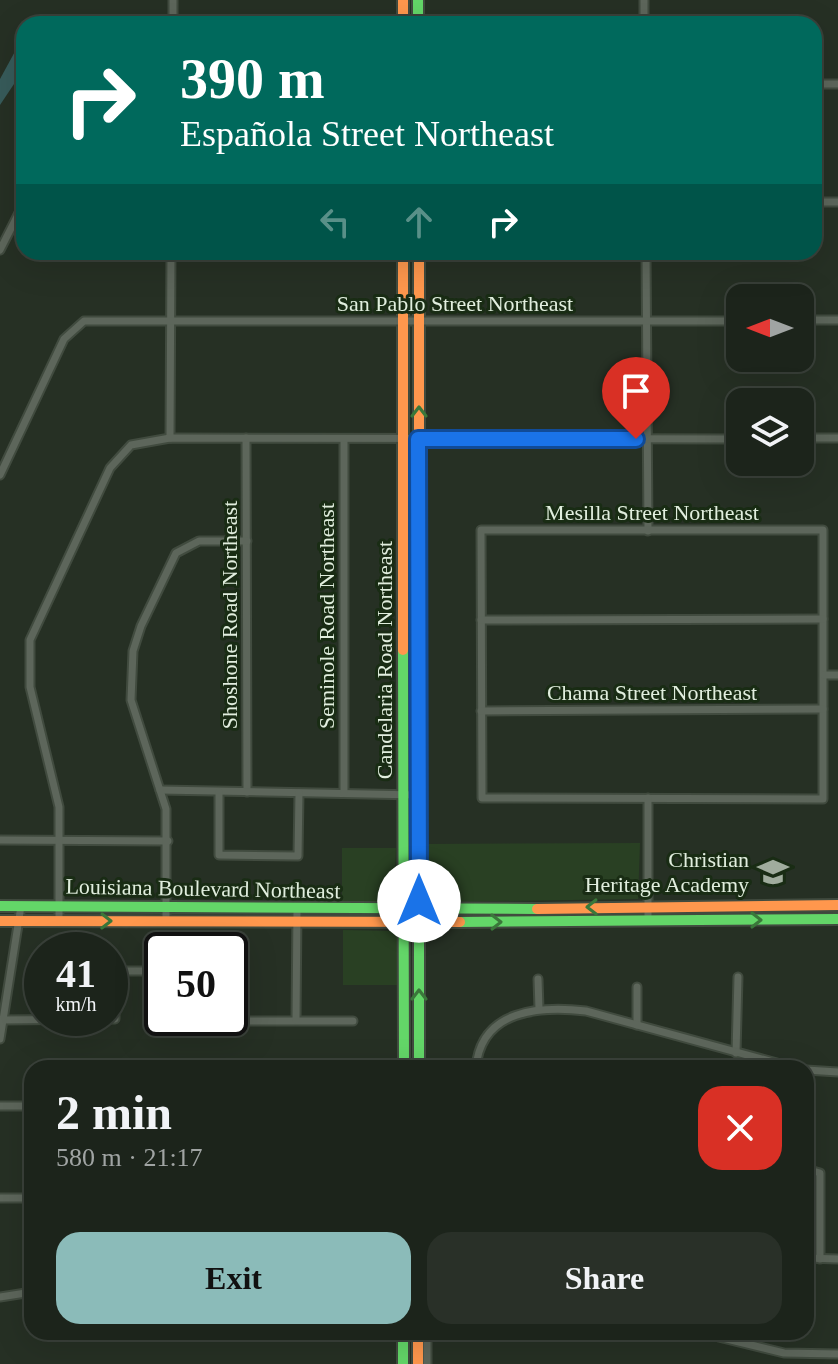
<!DOCTYPE html>
<meta charset="utf-8">
<style>
body{margin:0;font-family:Georgia,serif;background:#293028;color:#f1f3f6;height:100vh;display:flex;flex-direction:column;font-size:30px;white-space:nowrap}
*{box-sizing:border-box;margin:0}
p{font-size:26px;color:#a0a4a3}
.icon{flex:none;width:44px;height:44px;fill:none;stroke:currentColor;stroke-width:2;stroke-linecap:round;stroke-linejoin:round}
.map{position:relative;flex:1;overflow:hidden}
.panel{position:absolute;left:24px;top:1060px;width:790px;height:280px;display:flex;flex-direction:column;background:#1c241b;border-radius:24px;box-shadow:0 8px 32px #0002,0 0 0 2px #3a413a}
.panel>*{flex:none}
.banner{position:absolute;left:16px;top:16px;width:806px;height:244px;border-radius:24px;box-shadow:0 8px 32px #0002,0 0 0 2px #3a413a;background:#00695c;color:#fff;overflow:hidden}
.needle{width:52px;rotate:270deg}
.fabs{position:absolute;left:726px;top:284px;display:grid;gap:16px}
.fabs a{display:grid;place-items:center;width:88px;height:88px;border-radius:16px;background:#1c241b;box-shadow:0 8px 32px #0002,0 0 0 2px #3a413a;font-size:40px}
.speed{position:absolute;left:24px;top:932px;display:flex;gap:16px;font-size:40px;font-weight:700;text-align:center}
.speed>*{display:grid;place-content:center;width:104px;height:104px;border-radius:50%;background:#1c241b;box-shadow:0 8px 32px #0002,0 0 0 2px #3a413a;line-height:1}
.speed small{font-size:20px;font-weight:400}
.speed .limit{border:4px solid #111;border-radius:12px;background:#fff;color:#111}
.pin{position:absolute;display:grid;place-items:center;width:68px;height:68px;color:#fff;margin:-82px -34px;border-radius:50% 50% 50% 0;rotate:-45deg;box-shadow:0 0 8px #0007}
.pin .icon{rotate:45deg}
.me{position:absolute;width:88px;margin:-44px;rotate:0deg;stroke-linejoin:round;filter:drop-shadow(0 0 6px #0008)}
.turn{display:flex;align-items:center;gap:28px;height:168px;padding:0 32px;font-size:36px}
.turn .icon{width:104px;height:104px;stroke-width:2.5}
.turn b{display:block;font-size:56px;line-height:68px}
.lanes{display:flex;align-items:center;height:76px;padding:0 32px;background:#0003;justify-content:center;gap:40px;direction:ltr}
.lanes .off{opacity:.35}
.round{display:grid;place-items:center;flex:none;width:84px;height:84px;border-radius:24px;background:#293028}
.head{display:flex;align-items:center;justify-content:space-between;height:136px;padding:0 32px}
h1{font-size:48px;font-weight:600;line-height:60px}
.cta{display:flex;gap:16px;margin-top:auto;padding:16px 32px}
.cta a{flex:1;height:92px;border-radius:24px;background:#8bbbb9;color:#111;font-size:32px;font-weight:600;line-height:92px;text-align:center}
.cta a+a{background:#293028;color:#f1f3f6}
.map>svg:first-child{display:block}
.built{fill:#294023}
.water{fill:#375b5a}
.lines{fill:none;stroke-linecap:round;stroke-linejoin:round}
.street-casing{stroke:#414b3f;stroke-width:11}
.fast-casing{stroke:#414b3f;stroke-width:14}
.slow-casing{stroke:#414b3f;stroke-width:14}
.street{stroke:#5d665b;stroke-width:7}
.fast{stroke:#63d668;stroke-width:10}
.slow{stroke:#ff974d;stroke-width:10}
.oneway{stroke:#3a783a}
.route-casing{stroke:#114b97;stroke-width:20}
.route{stroke:#1a73e8;stroke-width:14}
.labels{text-anchor:middle;stroke-width:6;stroke-linejoin:round;paint-order:stroke}
.street-label{font-size:22px;fill:#e1eede;stroke:#192c14}
.poi-label{font-size:22px;fill:#e1eede;stroke:#192c14;text-anchor:end}
</style>
<div class="map">
<svg width="838" height="1364" viewBox="0 0 838 1364">
<rect width="100%" height="100%" fill="#263024"/>
<g class="built">
<polygon points="640,843 638,899 433,902 426,895 426,844"/>
<polygon points="342,848 396,848 394,901 342,902"/>
<polygon points="343,930 394,931 397,937 397,985 343,985"/>
</g>
<polygon class="water" points="24,35 24,69 0,105 0,79"/>
<g class="lines">
<defs>
<g id="street">
<polyline points="173,24 173,0"/>
<polyline points="644,24 644,0"/>
<polyline points="814,84 838,84"/>
<polyline points="814,202 838,202"/>
<polyline points="0,250 24,203"/>
<polyline points="646,252 648,531"/>
<polyline points="800,320 838,320"/>
<polyline points="170,438 171,252"/>
<polyline points="246,438 247,792"/>
<polyline points="800,438 838,438"/>
<polyline points="0,475 64,339 84,321 740,321"/>
<polygon points="481,530 823,530 823,799 482,798"/>
<polyline points="481,620 823,619"/>
<polyline points="824,675 838,675"/>
<polyline points="481,711 823,709"/>
<polyline points="160,790 418,795"/>
<polyline points="219,792 219,855 298,856 299,793"/>
<polyline points="344,793 344,439"/>
<polyline points="648,798 648,920"/>
<polyline points="0,840 168,841"/>
<polyline points="59,921 59,807 30,687 30,640 110,468 131,445 170,438 740,439"/>
<polyline points="166,922 166,809 131,700 133,651 141,626 176,553 199,541 247,541"/>
<polyline points="538,979 539,1009"/>
<polyline points="637,987 637,1025"/>
<polyline points="214,1018 214,1021 353,1021"/>
<polyline points="0,1020 115,1019 115,971 162,971"/>
<polyline points="296,1020 297,910"/>
<polyline points="0,1039 21,906"/>
<polyline points="736,1053 738,977"/>
<path d="M 476,1068 C 481,1009 540,1006 586,1011 L 795,1068"/>
<polyline points="806,1070 838,1072"/>
<polyline points="0,1106 32,1106"/>
<polyline points="806,1169 820,1173 820,1259"/>
<polyline points="0,1198 32,1198"/>
<polyline points="806,1258 838,1259"/>
<polyline points="0,1297 32,1292"/>
<polyline points="698,1332 784,1353 838,1354"/>
<polyline points="427,1364 427,1332"/>
</g>
<g id="fast">
<polyline points="418,0 418,24"/>
<polyline points="403,650 404,1068"/>
<polyline points="419,763 419,1068"/>
<polyline points="0,906 537,909"/>
<polyline points="460,922 838,919"/>
<polyline points="403,1332 403,1364"/>
</g>
<g id="slow">
<polyline points="403,0 403,24"/>
<polyline points="403,252 403,650"/>
<polyline points="419,252 419,763"/>
<polyline points="537,909 838,905"/>
<polyline points="0,921 460,922"/>
<polyline points="418,1332 418,1364"/>
</g>
</defs>
<use href="#street" class="street-casing"/>
<use href="#fast" class="fast-casing"/>
<use href="#slow" class="slow-casing"/>
<use href="#street" class="street"/>
<use href="#fast" class="fast"/>
<use href="#slow" class="slow"/>
</g>
<defs><path id="oneway-chevron" d="M-2-3.5L2.5 0L-2 3.5" fill="none" stroke-width="1.6" stroke-linecap="round" stroke-linejoin="round" transform="scale(2)"/></defs>
<g class="oneway">
<use href="#oneway-chevron" transform="translate(419 412) rotate(-90)"/>
<use href="#oneway-chevron" transform="translate(592 907) rotate(179)"/>
<use href="#oneway-chevron" transform="translate(756 920)"/>
<use href="#oneway-chevron" transform="translate(106 921) rotate(1)"/>
<use href="#oneway-chevron" transform="translate(496 922) rotate(-1)"/>
<use href="#oneway-chevron" transform="translate(419 995) rotate(-90)"/>
</g>
<g class="lines">
<defs>
<polyline id="route" points="419,901 418,439 636,439"/>
</defs>
<use href="#route" class="route-casing"/>
<use href="#route" class="route"/>
</g>
<defs>
<symbol id="school-bare" viewBox="-9 -9 18 18"><path d="M0-5L7-2L0 1L-7-2ZM-4 1L0 2.5L4 1V4Q0 6-4 4Z" fill="#a0ac9d" stroke="#192c14" stroke-width="2.5" paint-order="stroke"/></symbol>
</defs>
<g fill-rule="evenodd">
<use href="#school-bare" x="751" y="850" width="44" height="44"/>
</g>
<g class="labels">
<g class="street-label">
<text x="455" y="311">San Pablo Street Northeast</text>
<text x="652" y="520">Mesilla Street Northeast</text>
<text transform="translate(229 615) rotate(-90)" y="8">Shoshone Road Northeast</text>
<text transform="translate(326 616) rotate(-90)" y="8">Seminole Road Northeast</text>
<text transform="translate(384 660) rotate(-90)" y="8">Candelaria Road Northeast</text>
<text x="652" y="700">Chama Street Northeast</text>
<text transform="translate(203 888) rotate(1)" y="8">Louisiana Boulevard Northeast</text>
</g>
<g class="poi-label">
<text x="749" y="867">Christian<tspan x="749" dy="25">Heritage Academy</tspan></text>
</g>
</g>
</svg>
<div class="fabs">
<a><svg class="needle" viewBox="-14 -14 28 28"><path d="M0-13l5 13h-10z" fill="#e53935"/><path d="M0 13l5-13h-10z" fill="#a0a4a3"/></svg></a>
<a><svg class="icon" aria-label="layers" viewBox="0 0 24 24"><path d="M12 4l9 5-9 5-9-5zM3 14l9 5 9-5"/></svg></a>
</div>
<div class="speed"><div>41<small>km/h</small></div><div class="limit">50</div></div>
<div class="pin" style="left:636px;top:439px;background:#d93025"><svg class="icon" aria-label="arrive" viewBox="0 0 24 24"><path d="M6 21V4h12l-3 4 3 4H6"/></svg></div>
<svg class="me" style="left:419px;top:901px" viewBox="-20 -20 40 40"><circle r="19" fill="#fff"/><path d="M0-13L10 11 0 6-10 11z" fill="#1a73e8"/></svg>
<div class="banner">
<div class="turn"><svg class="icon" aria-label="right" viewBox="0 0 24 24"><path d="M7 20v-9h11M14 6l5 5-5 5"/></svg><div><b>390 m</b>Española Street Northeast</div></div>
<div class="lanes"><svg class="icon off" aria-label="left" viewBox="0 0 24 24"><path d="M17 20v-9H6M10 6l-5 5 5 5"/></svg><svg class="icon off" aria-label="ahead" viewBox="0 0 24 24"><path d="M12 20V5M6 11l6-6 6 6"/></svg><svg class="icon" aria-label="right" viewBox="0 0 24 24"><path d="M7 20v-9h11M14 6l5 5-5 5"/></svg></div>
</div>
<section class="panel">
<div class="head"><div><h1>2 min</h1><p>580 m · 21:17</p></div><a class="round" style="background:#d93025;color:#fff"><svg class="icon" aria-label="close" viewBox="0 0 24 24"><path d="M6 6l12 12M18 6L6 18"/></svg></a></div>
<div class="cta"><a>Exit</a><a>Share</a></div>
</section>
</div>
